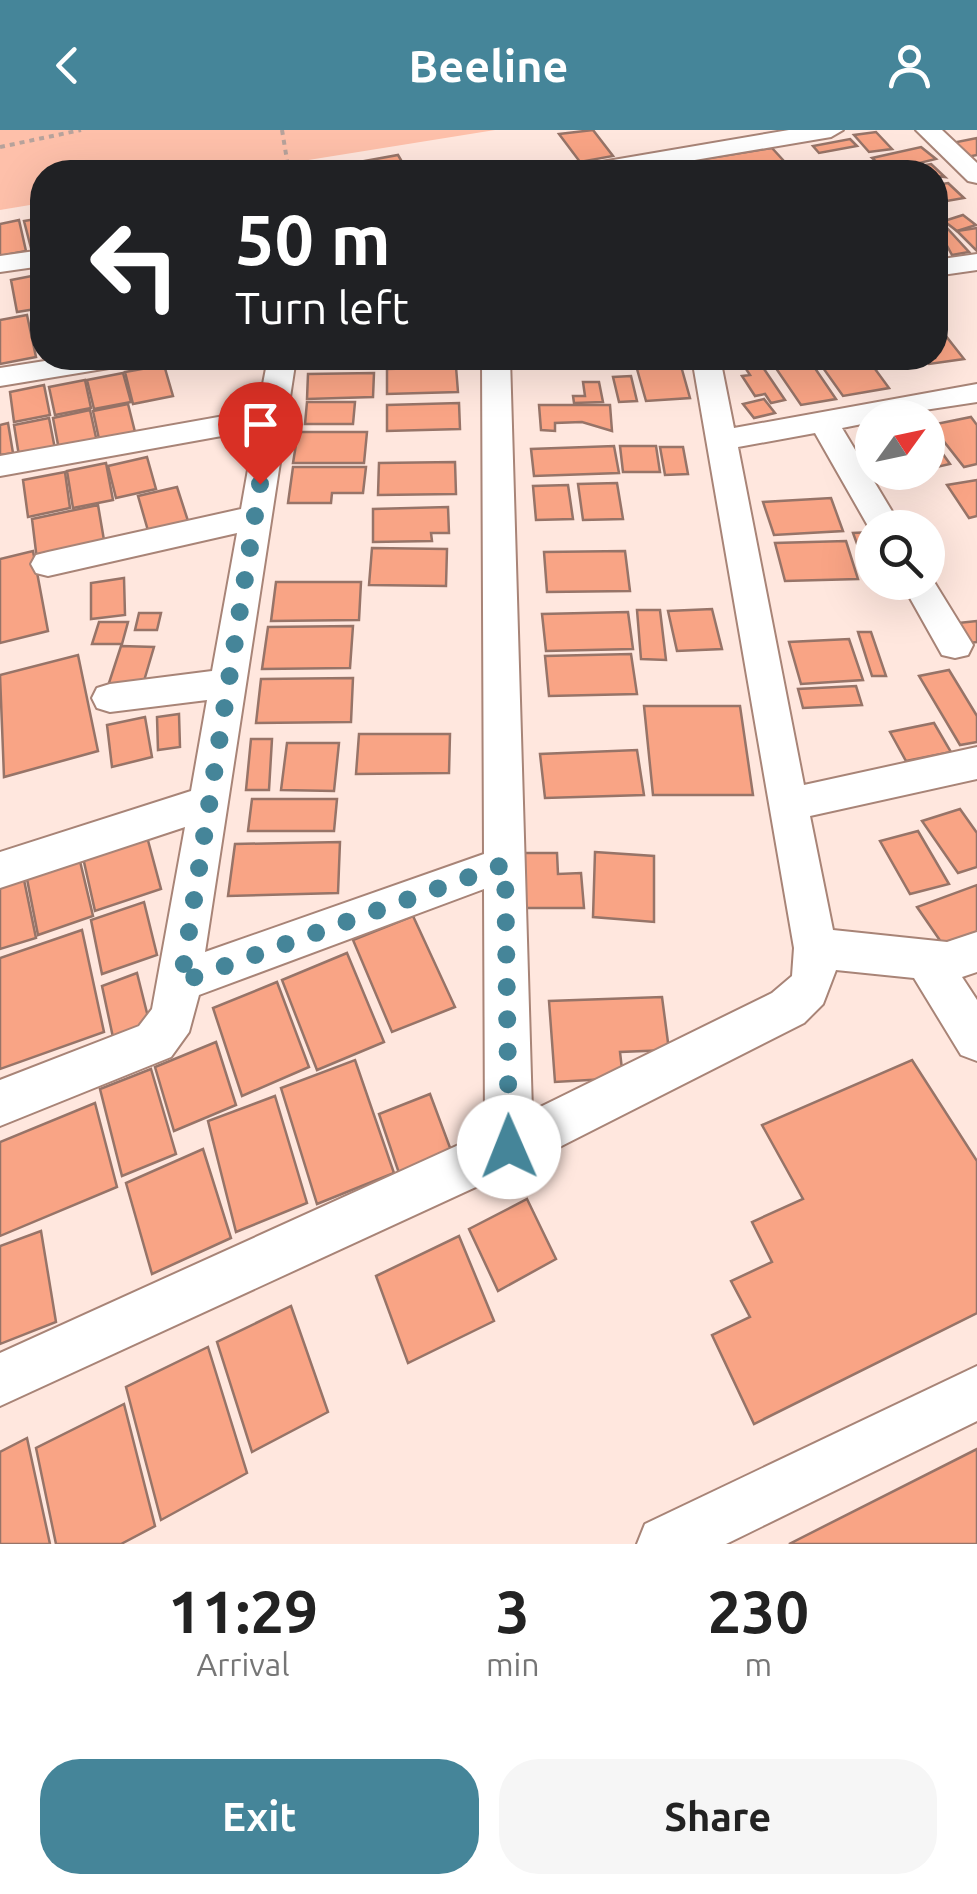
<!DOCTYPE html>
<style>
body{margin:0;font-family:Ubuntu,sans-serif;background:#f6f6f6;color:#222;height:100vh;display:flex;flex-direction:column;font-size:38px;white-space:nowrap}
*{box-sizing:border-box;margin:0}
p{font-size:32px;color:#767676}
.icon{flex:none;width:55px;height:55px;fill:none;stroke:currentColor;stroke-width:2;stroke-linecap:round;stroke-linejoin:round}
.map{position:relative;height:1414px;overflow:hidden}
.sheet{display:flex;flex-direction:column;background:#fff;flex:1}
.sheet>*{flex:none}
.hud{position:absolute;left:30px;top:30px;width:918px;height:210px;border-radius:40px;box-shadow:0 10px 40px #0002;background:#202124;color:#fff;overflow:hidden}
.needle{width:65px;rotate:57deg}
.controls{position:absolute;left:855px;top:270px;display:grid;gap:20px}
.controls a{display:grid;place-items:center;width:90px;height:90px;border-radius:50%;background:#fff;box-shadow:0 10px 40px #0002;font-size:50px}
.pin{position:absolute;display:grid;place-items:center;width:85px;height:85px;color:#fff;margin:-102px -42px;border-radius:50% 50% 50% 0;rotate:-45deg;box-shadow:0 0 10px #0007}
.pin .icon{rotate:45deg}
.me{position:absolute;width:110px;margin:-55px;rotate:359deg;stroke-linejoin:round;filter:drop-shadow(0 0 8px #0008)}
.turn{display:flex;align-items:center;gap:35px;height:210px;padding:0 40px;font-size:45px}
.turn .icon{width:130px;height:130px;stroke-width:2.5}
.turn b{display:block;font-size:70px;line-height:85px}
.eta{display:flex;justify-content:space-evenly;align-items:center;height:170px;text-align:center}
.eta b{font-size:60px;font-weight:600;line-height:70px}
.action{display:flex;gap:20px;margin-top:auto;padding:20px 40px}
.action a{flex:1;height:115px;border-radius:40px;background:#458599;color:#fff;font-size:40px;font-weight:600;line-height:115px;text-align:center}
.action a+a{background:#f6f6f6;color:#222}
header{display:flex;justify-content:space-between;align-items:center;height:130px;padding:0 40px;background:#458599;color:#fff;font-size:45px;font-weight:600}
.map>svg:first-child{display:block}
.green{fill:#fec0aa}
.building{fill:#f9a485;stroke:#977468;stroke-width:2.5}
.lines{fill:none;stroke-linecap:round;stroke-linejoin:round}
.minor-casing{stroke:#a88477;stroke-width:4}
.path{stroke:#b7a29b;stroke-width:4;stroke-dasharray:5 5;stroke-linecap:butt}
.minor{fill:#fff;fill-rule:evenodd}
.route{stroke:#458599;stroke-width:18;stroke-dasharray:0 32.4}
</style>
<header><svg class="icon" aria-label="back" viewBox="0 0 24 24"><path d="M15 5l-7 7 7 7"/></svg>Beeline<svg class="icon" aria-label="person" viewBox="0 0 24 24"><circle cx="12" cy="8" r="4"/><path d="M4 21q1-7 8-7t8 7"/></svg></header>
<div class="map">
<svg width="977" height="1414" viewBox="0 0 977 1414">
<rect width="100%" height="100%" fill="#ffe7de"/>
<polygon class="green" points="0,0 495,0 234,42 42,42 42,73 0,80"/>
<g class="building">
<polygon points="593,0 613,26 580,32 559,4"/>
<polygon points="876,2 892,19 869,22 854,5"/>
<polygon points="977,8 977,25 967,27 952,13"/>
<polygon points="850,9 857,16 819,23 813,16"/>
<polygon points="921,17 936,29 887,41 872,28"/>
<polygon points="772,18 794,42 622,42"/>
<polygon points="398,25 408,42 372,42 365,31"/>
<polygon points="362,32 368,42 323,39"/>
<polygon points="931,34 945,47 891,41"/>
<polygon points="948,53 964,68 935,73 935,55"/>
<polygon points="963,85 976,95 957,101 944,91"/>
<polygon points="42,88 42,116 31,118 24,91"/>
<polygon points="19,90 26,121 0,126 0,94"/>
<polygon points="947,98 969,122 952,125 938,99"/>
<polygon points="977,98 977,121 957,101"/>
<polygon points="42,144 42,178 17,182 11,150"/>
<polygon points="27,185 36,227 0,234 0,190"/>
<polygon points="942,201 964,229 929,234 924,228 935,228 935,221 940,220 935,202"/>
<polygon points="311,228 378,228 378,237 310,238"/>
<polygon points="808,228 836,269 801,275 773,234"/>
<polygon points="816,228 867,228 889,258 843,266"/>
<polygon points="164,235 173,266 133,274 125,242"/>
<polygon points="681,236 690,268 646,271 637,239"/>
<polygon points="762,236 785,270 771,273 765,264 755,266 742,246 750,245 746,239"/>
<polygon points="456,237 458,262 387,264 387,239"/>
<polygon points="123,243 131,272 94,279 87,250"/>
<polygon points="374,243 373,267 307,269 308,244"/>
<polygon points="631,246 637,271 619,272 613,247"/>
<polygon points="85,250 91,278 55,285 49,257"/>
<polygon points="583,252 599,252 603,272 574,273 573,266 585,266"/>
<polygon points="44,255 50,285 14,292 10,262"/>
<polygon points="764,269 775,283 754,288 743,274"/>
<polygon points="307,272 355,272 353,294 305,294"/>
<polygon points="459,273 460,299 387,301 387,275"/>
<polygon points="128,274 135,302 99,309 93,281"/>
<polygon points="539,275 610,275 612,301 582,292 555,293 555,301 541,300"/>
<polygon points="90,280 97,312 59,320 53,288"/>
<polygon points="971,287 977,295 977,334 964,337 931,295"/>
<polygon points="49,288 55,319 19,326 14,295"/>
<polygon points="8,293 13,323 0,325 0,295"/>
<polygon points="298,302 367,302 364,333 293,333"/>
<polygon points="928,303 950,334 928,339"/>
<polygon points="614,316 619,343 534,346 531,319"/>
<polygon points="620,316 656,316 660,342 623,342"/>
<polygon points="660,317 683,317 688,344 665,345"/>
<polygon points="147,327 156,359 116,368 108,336"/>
<polygon points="455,332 456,364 378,365 379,333"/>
<polygon points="106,333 113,370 73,378 67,341"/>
<polygon points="293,337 366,337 363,363 332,363 331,373 288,373"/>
<polygon points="65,342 70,378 28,387 23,350"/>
<polygon points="977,350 977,386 969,388 947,355"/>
<polygon points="617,353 623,389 583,390 578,354"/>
<polygon points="568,355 573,389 536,390 533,356"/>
<polygon points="177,357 189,394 149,404 138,366"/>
<polygon points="831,368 843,401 774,405 763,372"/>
<polygon points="98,375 105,416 37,430 32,389"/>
<polygon points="448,377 449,403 431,403 432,411 373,412 373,379"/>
<polygon points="872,402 872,422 860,422 853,403"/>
<polygon points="846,411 858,449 785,451 775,413"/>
<polygon points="372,418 447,419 446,456 369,455"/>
<polygon points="33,421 48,501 0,513 0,429"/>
<polygon points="625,421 630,461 547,462 544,422"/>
<polygon points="872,428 872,452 890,456 870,456 860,429"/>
<polygon points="124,448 125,485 91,489 91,453"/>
<polygon points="276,452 361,452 359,490 271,491"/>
<polygon points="712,479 722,519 677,521 668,481"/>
<polygon points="637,480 660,480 666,530 641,529"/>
<polygon points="628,482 633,519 546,521 542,484"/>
<polygon points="139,483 161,483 157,500 135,500"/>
<polygon points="977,491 977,512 970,513 958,493"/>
<polygon points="99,492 128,492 122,514 92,514"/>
<polygon points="353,496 350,538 262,539 268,497"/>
<polygon points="858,502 871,502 886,546 872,546"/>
<polygon points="849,509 863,550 801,554 789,512"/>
<polygon points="121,516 154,517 141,561 107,559"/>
<polygon points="631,524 637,564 549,566 545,526"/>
<polygon points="78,525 98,621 4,647 0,545"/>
<polygon points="949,540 977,586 977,612 960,615 919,546"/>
<polygon points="353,548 351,592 256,593 261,549"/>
<polygon points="856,556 862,575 803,578 798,559"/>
<polygon points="644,576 740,576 753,665 653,665"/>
<polygon points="179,584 180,617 158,620 157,587"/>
<polygon points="145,587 152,627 112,637 107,595"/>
<polygon points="934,593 951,622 906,631 890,602"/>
<polygon points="359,604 450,604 449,643 356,644"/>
<polygon points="251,609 272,609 269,660 246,660"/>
<polygon points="287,613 339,613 334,661 281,660"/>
<polygon points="637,620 644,665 545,668 540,624"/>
<polygon points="252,669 337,669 334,701 248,701"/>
<polygon points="960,679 977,703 977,737 958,743 922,691"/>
<polygon points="918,701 949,754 910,764 880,711"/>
<polygon points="146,703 161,759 95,781 82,723"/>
<polygon points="340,712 338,763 228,766 235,714"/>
<polygon points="595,722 654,726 654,792 593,787"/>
<polygon points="518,723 557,723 558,744 581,743 584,778 521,778"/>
<polygon points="79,727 93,786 38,805 26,744"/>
<polygon points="23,745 36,808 0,819 0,752"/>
<polygon points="977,755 977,814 950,825 917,777"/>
<polygon points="144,772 157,825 102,844 91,790"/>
<polygon points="413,786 455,877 392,902 353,810"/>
<polygon points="82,800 104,902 0,939 0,828"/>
<polygon points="347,823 384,912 317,940 282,850"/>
<polygon points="137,843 151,899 114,912 102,856"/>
<polygon points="277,852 309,937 242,966 213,878"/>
<polygon points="662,867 669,920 620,922 623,948 555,952 549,871"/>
<polygon points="216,912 236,975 174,1001 155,937"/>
<polygon points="355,930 394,1043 317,1074 281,958"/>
<polygon points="912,930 977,1031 977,1183 754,1294 712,1205 750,1187 731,1151 772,1132 752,1092 803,1069 762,995"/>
<polygon points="151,939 176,1024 122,1046 100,959"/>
<polygon points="430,964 452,1023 399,1043 379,984"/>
<polygon points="275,966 307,1073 236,1102 208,991"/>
<polygon points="95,973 117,1057 0,1106 0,1012"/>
<polygon points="203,1019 231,1108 152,1144 126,1053"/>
<polygon points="527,1069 556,1129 498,1161 469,1099"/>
<polygon points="41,1101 56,1192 0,1214 0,1116"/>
<polygon points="459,1106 494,1191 408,1233 376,1146"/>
<polygon points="291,1176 328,1282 252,1322 217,1212"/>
<polygon points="208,1217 247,1343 161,1390 126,1257"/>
<polygon points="124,1274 155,1396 121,1414 56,1414 36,1318"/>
<polygon points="27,1308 50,1414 0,1414 0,1322"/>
<polygon points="977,1319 977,1414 789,1414"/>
</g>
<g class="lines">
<defs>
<g id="minor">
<polygon points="789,0 843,0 831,7 624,42 572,42 584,35"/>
<polygon points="916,0 942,0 977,33 977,53 968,51"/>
<polygon points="42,120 42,136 0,142 0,126"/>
<polygon points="977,124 977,140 935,146 935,130"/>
<polygon points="64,228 129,228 115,237 0,256 0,238"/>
<polygon points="268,228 296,228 205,822 484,724 482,228 510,228 532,981 772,863 792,846 794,818 692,228 720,228 734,298 977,254 977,272 872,288 872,292 842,298 902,398 872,398 872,403 815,303 738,317 804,655 977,617 977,649 810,686 833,800 947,812 977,802 977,842 962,847 977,870 977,931 961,925 914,848 836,840 823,874 804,893 526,1034 0,1276 0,1223 485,1003 484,759 199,865 189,902 171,927 0,996 0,950 139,896 152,879 185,697 0,758 0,722 191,661 207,570 110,582 97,578 92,568 97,558 110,554 212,541 237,403 48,446 36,443 31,434 36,425 48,422 241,379 255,300 0,346 0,326 258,280"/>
<polygon points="928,442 973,515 968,525 955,528 942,525 901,452 928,452"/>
<polygon points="977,1236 977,1291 726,1414 637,1414 645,1394"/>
</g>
</defs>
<use href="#minor" class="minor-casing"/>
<g class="path">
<polyline points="282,0 289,42"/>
<polyline points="0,17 81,0"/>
</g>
<use href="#minor" class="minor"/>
</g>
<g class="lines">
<polyline class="route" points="260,354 181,852 505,734 509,1017"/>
</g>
</svg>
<div class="controls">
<a><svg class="needle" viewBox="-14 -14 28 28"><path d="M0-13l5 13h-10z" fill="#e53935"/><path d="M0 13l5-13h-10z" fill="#767676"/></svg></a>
<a><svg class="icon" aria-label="search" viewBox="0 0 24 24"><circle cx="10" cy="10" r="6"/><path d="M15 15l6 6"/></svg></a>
</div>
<div class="pin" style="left:260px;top:354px;background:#d93025"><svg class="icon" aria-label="arrive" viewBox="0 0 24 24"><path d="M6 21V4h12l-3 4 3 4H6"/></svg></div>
<svg class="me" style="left:509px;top:1017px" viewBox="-20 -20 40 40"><circle r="19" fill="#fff"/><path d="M0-13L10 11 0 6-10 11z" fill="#458599"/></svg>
<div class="hud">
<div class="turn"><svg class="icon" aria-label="left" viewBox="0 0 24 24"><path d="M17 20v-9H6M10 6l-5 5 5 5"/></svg><div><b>50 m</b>Turn left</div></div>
</div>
</div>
<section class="sheet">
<div class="eta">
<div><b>11:29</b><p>Arrival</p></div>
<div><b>3</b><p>min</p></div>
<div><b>230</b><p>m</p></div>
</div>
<div class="action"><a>Exit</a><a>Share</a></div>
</section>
